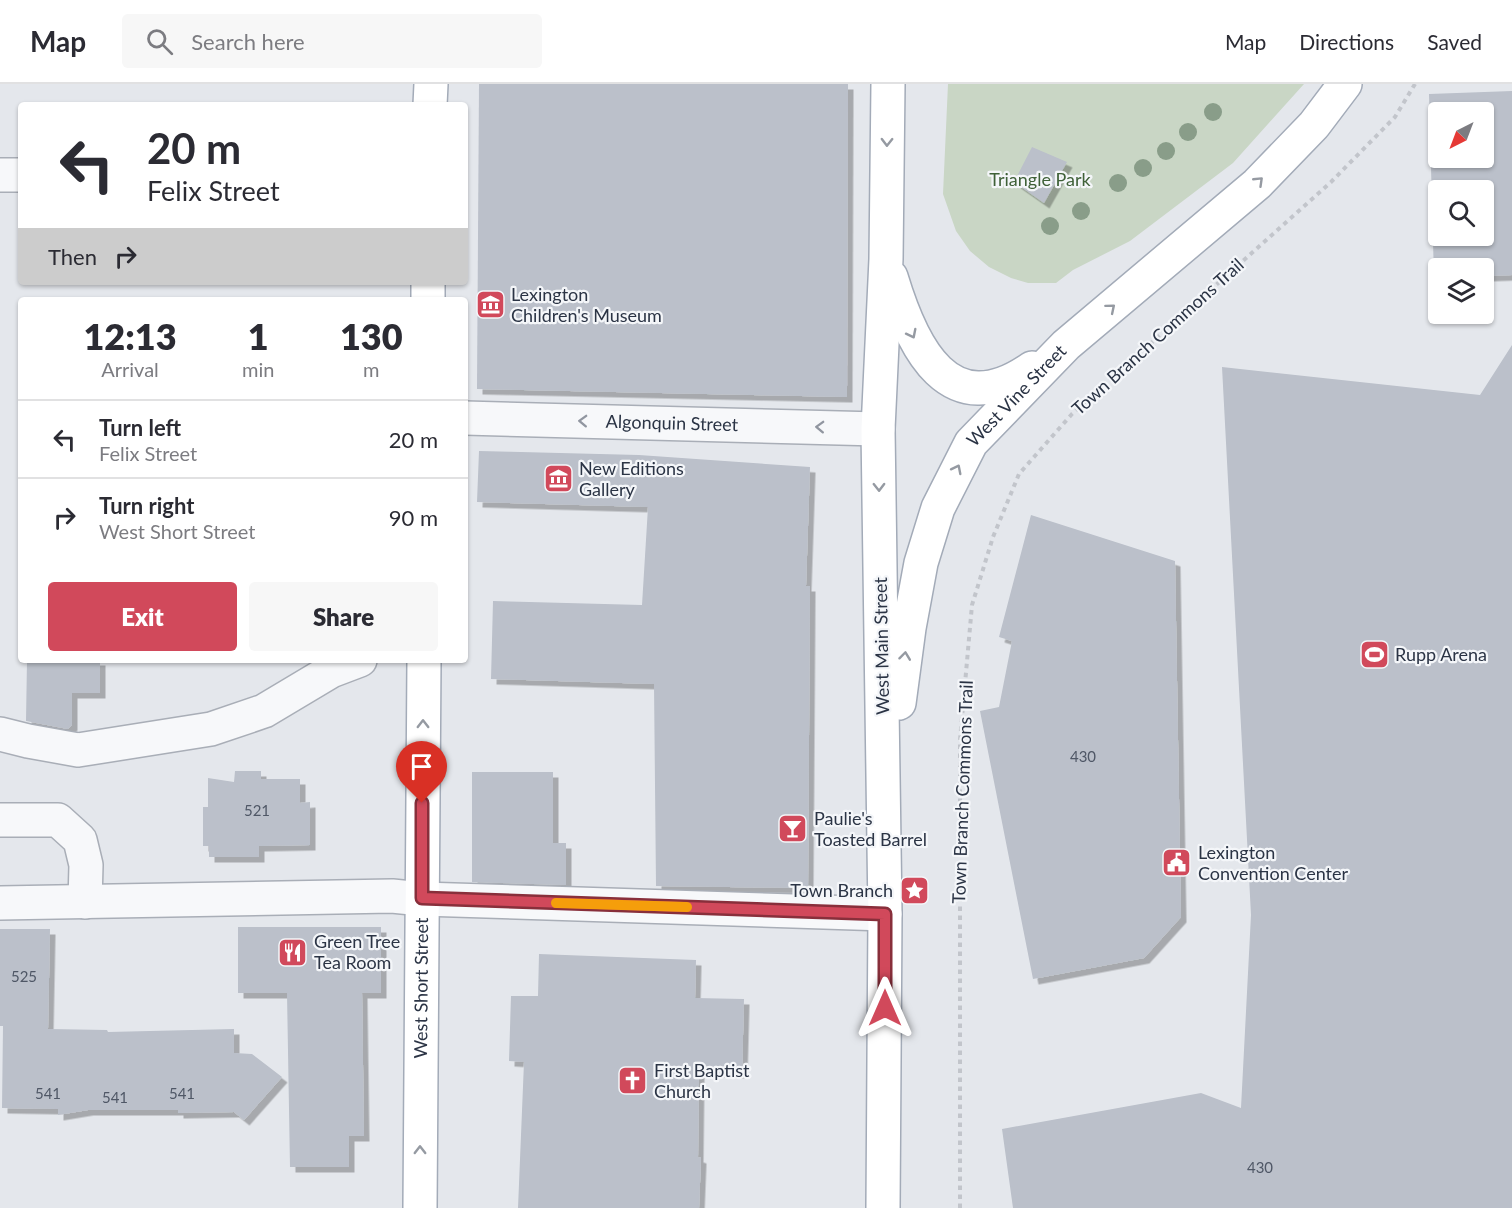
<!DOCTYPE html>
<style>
body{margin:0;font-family:Lato,sans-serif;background:#f7f7f7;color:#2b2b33;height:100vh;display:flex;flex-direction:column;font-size:22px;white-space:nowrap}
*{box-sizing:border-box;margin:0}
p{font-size:20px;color:#7c7c81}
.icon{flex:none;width:33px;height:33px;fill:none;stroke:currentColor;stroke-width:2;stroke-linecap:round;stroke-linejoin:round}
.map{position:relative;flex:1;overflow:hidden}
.details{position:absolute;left:18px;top:213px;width:450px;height:366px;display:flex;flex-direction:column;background:#fff;border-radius:6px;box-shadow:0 2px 4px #0004}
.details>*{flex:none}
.banner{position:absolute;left:18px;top:18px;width:450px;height:183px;border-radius:6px;box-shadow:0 2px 4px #0004;background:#fff;color:#2b2b33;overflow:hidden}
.needle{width:39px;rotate:222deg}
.fabs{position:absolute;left:1428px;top:18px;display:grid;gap:12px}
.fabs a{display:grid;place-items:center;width:66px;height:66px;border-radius:6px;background:#fff;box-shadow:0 2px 4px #0004;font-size:30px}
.pin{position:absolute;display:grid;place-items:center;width:51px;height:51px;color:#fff;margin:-62px -26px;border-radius:50% 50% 50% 0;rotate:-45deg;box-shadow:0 0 6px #0007}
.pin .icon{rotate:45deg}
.me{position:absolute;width:66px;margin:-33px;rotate:0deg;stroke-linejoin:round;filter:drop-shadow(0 0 4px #0008)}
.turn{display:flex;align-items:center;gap:21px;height:126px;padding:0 30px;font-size:27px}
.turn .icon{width:78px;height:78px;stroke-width:2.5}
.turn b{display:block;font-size:42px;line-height:51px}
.then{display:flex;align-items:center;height:57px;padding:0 30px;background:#0003;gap:12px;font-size:22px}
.eta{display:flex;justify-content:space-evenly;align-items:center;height:102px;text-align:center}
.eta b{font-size:36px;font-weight:800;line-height:42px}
.cta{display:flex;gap:12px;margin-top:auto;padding:12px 30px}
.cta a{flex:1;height:69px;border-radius:6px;background:#d1495b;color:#fff;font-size:24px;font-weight:800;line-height:69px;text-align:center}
.cta a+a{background:#f7f7f7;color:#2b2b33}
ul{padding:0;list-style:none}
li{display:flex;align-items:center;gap:18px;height:78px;padding:0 30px;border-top:2px solid #e1e1e2}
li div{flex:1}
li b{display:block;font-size:22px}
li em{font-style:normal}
header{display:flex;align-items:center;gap:36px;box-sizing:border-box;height:84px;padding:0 30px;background:#fff;border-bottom:2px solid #e1e1e2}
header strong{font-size:28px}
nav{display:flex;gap:33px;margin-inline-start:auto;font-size:21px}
.search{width:420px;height:54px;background:#f7f7f7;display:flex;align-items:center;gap:15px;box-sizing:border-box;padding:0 21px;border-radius:6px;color:#7c7c81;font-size:22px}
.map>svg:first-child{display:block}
.green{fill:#c9d6c5}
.building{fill:#bbc0ca;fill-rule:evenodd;filter:url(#shadow)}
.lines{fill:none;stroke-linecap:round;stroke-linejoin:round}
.minor-casing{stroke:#a9aeb7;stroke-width:36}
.major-casing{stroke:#a3abb8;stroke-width:36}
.path{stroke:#c2c5cb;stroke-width:4;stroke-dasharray:4.5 4.5;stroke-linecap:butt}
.minor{stroke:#f7f8fa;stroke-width:33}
.major{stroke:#fff;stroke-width:33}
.tree{fill:#899d89}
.oneway{stroke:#959aa2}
.oneway2{stroke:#9196a0}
.route-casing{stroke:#882f3b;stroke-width:15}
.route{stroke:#d1495b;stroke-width:10}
.slow{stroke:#f59e0b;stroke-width:10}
.labels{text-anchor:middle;stroke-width:4.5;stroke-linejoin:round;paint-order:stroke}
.number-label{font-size:15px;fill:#4f5766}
.park-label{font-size:18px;fill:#3f6138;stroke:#f4f6f9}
.poi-label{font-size:18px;fill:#2b3445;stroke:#f4f6f9;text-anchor:start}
.street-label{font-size:18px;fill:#2b3445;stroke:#f4f6f9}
</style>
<header>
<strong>Map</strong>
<div class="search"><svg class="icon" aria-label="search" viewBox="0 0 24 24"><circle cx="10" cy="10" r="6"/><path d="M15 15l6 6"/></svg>Search here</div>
<nav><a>Map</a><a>Directions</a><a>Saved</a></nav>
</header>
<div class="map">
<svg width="1512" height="1124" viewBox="0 0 1512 1124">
<defs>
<filter id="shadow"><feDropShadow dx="5.5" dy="5.5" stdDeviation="0" flood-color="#0004"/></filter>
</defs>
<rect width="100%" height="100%" fill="#e4e7ec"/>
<polygon class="green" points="948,0 1304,0 1233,79 1130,157 1073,186 1056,199 1028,199 1011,194 989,183 970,167 956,147 943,110"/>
<g class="building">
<polygon points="479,0 848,0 847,313 477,305"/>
<path d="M 1512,7 L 1512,191 L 1484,192 L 1484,184 L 1438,184 L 1438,194 L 1434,194 L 1429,10 ZM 1438,28 L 1484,28 L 1484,74 L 1438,74 ZM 1438,106 L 1484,106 L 1484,152 L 1438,152 Z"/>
<polygon points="1032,63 1067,78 1044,119 1014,98"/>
<polygon points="1512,261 1512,1124 1013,1124 1002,1045 1201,1009 1241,1024 1251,831 1222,283 1480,311"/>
<polygon points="479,367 639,371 810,383 806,502 810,502 808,804 656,802 654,600 491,595 493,517 642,521 648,423 477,418"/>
<polygon points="1031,431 1175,477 1181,833 1144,874 1033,895 980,627 999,623 1012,557 999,553"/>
<polygon points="27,576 100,576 100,609 72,609 72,641 68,645 26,637"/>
<polygon points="235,687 261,687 261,695 300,695 300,719 310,718 310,761 259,762 259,773 209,773 209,762 203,762 203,723 208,723 208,694 234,698"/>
<polygon points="472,688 553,688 553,759 566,759 566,801 472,798"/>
<polygon points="238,843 381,843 381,909 362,909 364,1052 349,1052 349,1083 290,1083 287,909 238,909"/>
<polygon points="0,845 50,845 48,945 107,946 108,948 234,945 234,969 252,970 282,993 244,1036 234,1028 178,1029 178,1026 88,1026 58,1031 58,1025 2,1024 3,942 0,942"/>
<polygon points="539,870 696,876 695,914 744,915 742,989 699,987 698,1073 701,1074 699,1124 518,1124 524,978 509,977 511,912 538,912"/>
</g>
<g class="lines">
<defs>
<g id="minor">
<polyline points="0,91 21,91"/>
<path id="s1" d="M 465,334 L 878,345"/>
<polyline points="0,650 28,657 78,666 211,645 264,627 331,587 360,576"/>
<polyline points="0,736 58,736 80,756 86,781 85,818"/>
<polyline points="0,819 392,812 422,815 885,830"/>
</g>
<g id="major">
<polyline points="430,21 431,0"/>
<path d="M 891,193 C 912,263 949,342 1032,284"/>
<polyline points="428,216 428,198"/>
<path id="s2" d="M 899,619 L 909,544 L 921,479 L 938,424 L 971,359 L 1066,261 L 1257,100 L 1314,41 L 1345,0"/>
<path id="s3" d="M 420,1124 L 424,576"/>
<polyline points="883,1124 885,830 878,345 886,175 888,0"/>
</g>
</defs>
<use href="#minor" class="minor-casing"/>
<use href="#major" class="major-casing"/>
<polyline class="path" points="960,1124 960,656 972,521 993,453 1019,390 1072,330 1331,98 1395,33 1415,0"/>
<use href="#minor" class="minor"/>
<use href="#major" class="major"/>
</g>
<g class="tree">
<circle cx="1213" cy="28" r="9"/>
<circle cx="1188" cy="48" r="9"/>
<circle cx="1166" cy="67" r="9"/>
<circle cx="1143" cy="84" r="9"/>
<circle cx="1118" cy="99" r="9"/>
<circle cx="1081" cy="127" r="9"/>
<circle cx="1050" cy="142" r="9"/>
</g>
<defs><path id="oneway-chevron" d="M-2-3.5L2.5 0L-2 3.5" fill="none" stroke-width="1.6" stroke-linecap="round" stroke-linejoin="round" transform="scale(1.5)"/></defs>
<g class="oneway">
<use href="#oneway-chevron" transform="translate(887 58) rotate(91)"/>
<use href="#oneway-chevron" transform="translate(1259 97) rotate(-44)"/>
<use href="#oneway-chevron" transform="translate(1111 224) rotate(-40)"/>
<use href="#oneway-chevron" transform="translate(912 250) rotate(63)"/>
<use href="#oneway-chevron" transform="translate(957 385) rotate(-63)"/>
<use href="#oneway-chevron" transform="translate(879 403) rotate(89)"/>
<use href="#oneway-chevron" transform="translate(905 572) rotate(-83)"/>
<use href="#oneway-chevron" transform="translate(423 640) rotate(-90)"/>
<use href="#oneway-chevron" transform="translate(420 1066) rotate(-90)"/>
</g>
<g class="oneway2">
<use href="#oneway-chevron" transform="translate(583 337) rotate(-178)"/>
<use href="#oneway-chevron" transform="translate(820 343) rotate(-178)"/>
</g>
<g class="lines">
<defs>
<polyline id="route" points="422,719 422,814 885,830 885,924"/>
</defs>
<use href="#route" class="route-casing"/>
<use href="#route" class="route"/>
<polyline class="slow" points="556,819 687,823"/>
</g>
<defs>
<symbol id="museum-square" viewBox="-11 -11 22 22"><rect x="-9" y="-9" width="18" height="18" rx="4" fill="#d1495b" stroke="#f4f6f9"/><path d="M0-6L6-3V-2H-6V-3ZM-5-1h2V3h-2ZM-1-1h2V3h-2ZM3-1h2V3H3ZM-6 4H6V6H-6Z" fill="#fff"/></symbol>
<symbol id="stadium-square" viewBox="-11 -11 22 22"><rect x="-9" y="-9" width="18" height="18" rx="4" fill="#d1495b" stroke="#f4f6f9"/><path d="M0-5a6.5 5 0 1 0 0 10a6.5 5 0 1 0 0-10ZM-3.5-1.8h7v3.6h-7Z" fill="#fff"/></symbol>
<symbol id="bar-square" viewBox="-11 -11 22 22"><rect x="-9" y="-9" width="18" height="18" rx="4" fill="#d1495b" stroke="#f4f6f9"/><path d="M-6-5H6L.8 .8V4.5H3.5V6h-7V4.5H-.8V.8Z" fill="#fff"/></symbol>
<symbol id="civic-square" viewBox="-11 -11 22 22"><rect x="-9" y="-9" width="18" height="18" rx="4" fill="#d1495b" stroke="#f4f6f9"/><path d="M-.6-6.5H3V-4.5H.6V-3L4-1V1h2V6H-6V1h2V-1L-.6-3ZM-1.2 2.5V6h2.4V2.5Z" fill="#fff"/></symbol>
<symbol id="sight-square" viewBox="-11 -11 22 22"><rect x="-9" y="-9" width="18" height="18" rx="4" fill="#d1495b" stroke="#f4f6f9"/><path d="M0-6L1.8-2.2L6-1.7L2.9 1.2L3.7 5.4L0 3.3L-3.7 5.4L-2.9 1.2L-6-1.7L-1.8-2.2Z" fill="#fff"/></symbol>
<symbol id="restaurant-square" viewBox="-11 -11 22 22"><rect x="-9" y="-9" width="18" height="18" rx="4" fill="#d1495b" stroke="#f4f6f9"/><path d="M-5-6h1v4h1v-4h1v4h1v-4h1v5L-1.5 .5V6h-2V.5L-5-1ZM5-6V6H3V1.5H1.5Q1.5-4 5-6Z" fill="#fff"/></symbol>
<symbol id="church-square" viewBox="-11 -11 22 22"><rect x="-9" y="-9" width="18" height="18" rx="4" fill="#d1495b" stroke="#f4f6f9"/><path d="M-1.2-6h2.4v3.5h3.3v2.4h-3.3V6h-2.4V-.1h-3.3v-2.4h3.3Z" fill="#fff"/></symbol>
</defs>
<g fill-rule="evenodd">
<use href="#museum-square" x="474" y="204" width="33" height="33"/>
<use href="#museum-square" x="542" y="378" width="33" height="33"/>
<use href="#stadium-square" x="1358" y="554" width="33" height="33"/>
<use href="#bar-square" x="776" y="728" width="33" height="33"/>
<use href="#civic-square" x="1160" y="762" width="33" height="33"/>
<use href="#sight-square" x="898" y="790" width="33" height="33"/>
<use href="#restaurant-square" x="276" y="852" width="33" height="33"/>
<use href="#church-square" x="616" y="980" width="33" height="33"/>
</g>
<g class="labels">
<g class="number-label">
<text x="1083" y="678">430</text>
<text x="257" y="732">521</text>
<text x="24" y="898">525</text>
<text x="48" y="1015">541</text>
<text x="182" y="1015">541</text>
<text x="115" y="1019">541</text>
<text x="1260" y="1089">430</text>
</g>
<g class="park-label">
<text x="1040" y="102">Triangle Park</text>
</g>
<g class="poi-label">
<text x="511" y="217">Lexington<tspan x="511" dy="21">Children's Museum</tspan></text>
<text x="579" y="391">New Editions<tspan x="579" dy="21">Gallery</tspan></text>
<text x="1395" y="577">Rupp Arena</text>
<text x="814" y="741">Paulie's<tspan x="814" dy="21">Toasted Barrel</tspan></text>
<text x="1198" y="775">Lexington<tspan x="1198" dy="21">Convention Center</tspan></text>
<text x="893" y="813" text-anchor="end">Town Branch</text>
<text x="314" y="864">Green Tree<tspan x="314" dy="21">Tea Room</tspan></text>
<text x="654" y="993">First Baptist<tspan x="654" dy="21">Church</tspan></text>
</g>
<g class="street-label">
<text transform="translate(1158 253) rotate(-42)" y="6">Town Branch Commons Trail</text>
<text dy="6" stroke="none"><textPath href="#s2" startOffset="338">West Vine Street</textPath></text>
<text dy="6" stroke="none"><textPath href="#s1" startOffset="207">Algonquin Street</textPath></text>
<text transform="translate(882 562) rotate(-91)" y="6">West Main Street</text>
<text transform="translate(963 708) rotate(-88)" y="6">Town Branch Commons Trail</text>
<text dy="6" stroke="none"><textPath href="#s3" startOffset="220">West Short Street</textPath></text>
</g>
</g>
</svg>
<div class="fabs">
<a><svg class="needle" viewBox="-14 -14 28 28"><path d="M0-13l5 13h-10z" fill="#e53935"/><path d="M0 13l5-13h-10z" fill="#7c7c81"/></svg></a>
<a><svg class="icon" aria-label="search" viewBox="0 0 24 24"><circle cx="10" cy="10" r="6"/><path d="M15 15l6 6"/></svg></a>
<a><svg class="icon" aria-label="layers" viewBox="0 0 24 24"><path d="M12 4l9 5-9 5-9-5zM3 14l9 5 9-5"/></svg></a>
</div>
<div class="pin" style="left:422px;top:719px;background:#d93025"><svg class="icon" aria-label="arrive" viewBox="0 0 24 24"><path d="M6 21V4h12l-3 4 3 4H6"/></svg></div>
<svg class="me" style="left:885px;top:924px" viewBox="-20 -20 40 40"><path d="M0-17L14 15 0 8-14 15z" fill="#d1495b" stroke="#fff" stroke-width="4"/></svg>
<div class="banner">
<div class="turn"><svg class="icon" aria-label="left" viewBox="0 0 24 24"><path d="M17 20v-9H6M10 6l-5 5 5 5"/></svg><div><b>20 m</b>Felix Street</div></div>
<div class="then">Then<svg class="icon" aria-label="right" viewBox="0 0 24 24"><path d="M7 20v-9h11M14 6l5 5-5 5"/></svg></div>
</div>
<section class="details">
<div class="eta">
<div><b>12:13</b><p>Arrival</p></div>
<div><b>1</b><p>min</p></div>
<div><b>130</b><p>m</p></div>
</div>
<ul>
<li><svg class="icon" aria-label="left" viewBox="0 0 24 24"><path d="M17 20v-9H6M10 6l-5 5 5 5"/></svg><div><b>Turn left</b><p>Felix Street</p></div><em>20 m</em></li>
<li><svg class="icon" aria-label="right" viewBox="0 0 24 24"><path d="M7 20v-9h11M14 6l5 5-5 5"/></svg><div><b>Turn right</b><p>West Short Street</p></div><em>90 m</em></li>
</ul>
<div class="cta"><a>Exit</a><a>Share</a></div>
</section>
</div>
